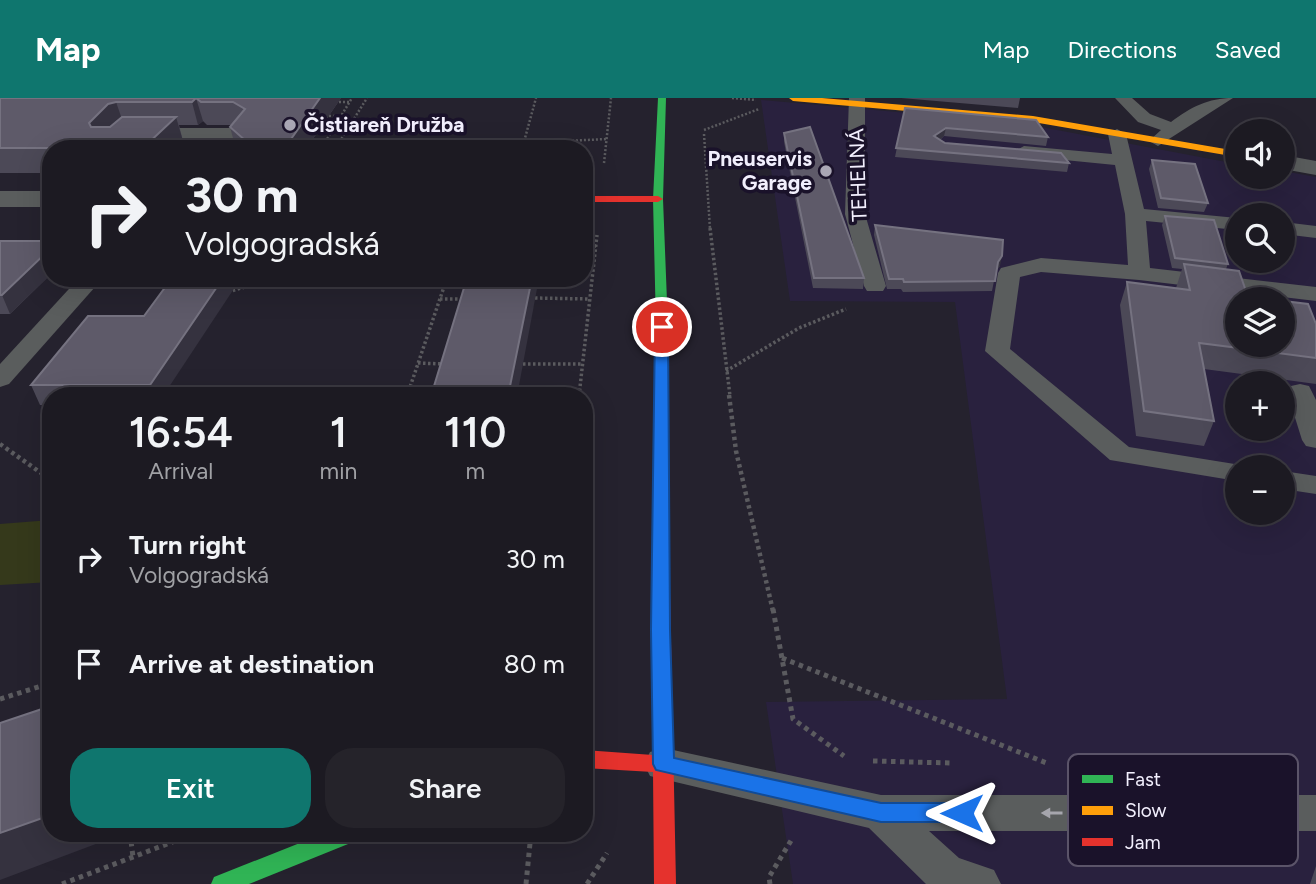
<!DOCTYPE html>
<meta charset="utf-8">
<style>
body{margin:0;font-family:Figtree,sans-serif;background:#25232a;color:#f1f3f6;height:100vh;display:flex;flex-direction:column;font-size:26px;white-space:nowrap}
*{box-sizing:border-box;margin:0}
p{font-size:23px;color:#a0a1a5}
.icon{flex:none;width:38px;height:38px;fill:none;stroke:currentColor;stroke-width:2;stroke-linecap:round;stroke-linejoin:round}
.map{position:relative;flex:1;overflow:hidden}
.drawer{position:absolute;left:42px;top:289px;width:551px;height:455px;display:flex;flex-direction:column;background:#1c1a22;border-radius:28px;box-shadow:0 7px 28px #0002,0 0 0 2px #3a3840}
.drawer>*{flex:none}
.hud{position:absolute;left:42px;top:42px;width:551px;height:147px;border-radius:28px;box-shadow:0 7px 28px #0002,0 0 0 2px #3a3840;background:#1c1a22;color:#f1f3f6;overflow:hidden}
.tools{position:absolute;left:1225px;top:21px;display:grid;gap:14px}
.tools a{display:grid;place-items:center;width:70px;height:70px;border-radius:50%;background:#1c1a22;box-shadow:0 7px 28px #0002,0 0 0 2px #3a3840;font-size:35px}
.pin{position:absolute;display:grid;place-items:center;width:60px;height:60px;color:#fff;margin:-30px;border:4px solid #fff;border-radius:50%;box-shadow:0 2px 7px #0007}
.me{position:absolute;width:77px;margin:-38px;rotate:270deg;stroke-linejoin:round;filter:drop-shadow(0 0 5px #0008)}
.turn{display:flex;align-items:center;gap:24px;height:147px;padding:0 28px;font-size:32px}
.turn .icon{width:91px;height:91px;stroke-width:2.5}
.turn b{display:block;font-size:49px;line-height:60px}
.eta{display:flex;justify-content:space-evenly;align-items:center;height:119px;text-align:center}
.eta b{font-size:42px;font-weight:600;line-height:49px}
.action{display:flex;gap:14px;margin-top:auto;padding:14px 28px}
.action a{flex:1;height:80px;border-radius:28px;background:#0f766e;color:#fff;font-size:28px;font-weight:600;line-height:80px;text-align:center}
.action a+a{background:#25232a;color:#f1f3f6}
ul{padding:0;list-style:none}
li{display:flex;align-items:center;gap:21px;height:105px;padding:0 28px}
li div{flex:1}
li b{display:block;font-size:26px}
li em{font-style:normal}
header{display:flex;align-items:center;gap:42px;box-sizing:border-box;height:98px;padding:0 35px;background:#0f766e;color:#fff}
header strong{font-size:33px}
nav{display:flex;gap:38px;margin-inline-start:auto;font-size:24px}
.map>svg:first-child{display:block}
.built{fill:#29213e;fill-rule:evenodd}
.green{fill:#35391b}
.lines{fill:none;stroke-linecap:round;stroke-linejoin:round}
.path-far3{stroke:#5b5b5f;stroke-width:2.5;stroke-dasharray:2 2;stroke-linecap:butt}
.path-far2{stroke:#5b5b5f;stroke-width:3.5;stroke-dasharray:2.5 2.5;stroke-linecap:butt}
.path-far1{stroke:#5b5b5f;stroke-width:4.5;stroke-dasharray:3.5 3.5;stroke-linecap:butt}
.path{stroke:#5b5b5f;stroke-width:5;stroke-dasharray:4.5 4.5;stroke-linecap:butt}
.lane{fill:#5a5d5d;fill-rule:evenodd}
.street{fill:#5a5d5d;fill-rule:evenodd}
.fast{fill:#30b455;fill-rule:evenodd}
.slow{fill:#ff9f0a;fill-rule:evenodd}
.jam{fill:#e5322d;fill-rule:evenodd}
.wall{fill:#4c4957}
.shaded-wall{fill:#35323f}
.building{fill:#5e5a69;stroke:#757280;stroke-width:2}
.oneway{fill:#a6a6ad}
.route{fill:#1a73e8;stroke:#114b97;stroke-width:2}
.poi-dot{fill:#aaa7b5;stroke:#1a122a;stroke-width:2.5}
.labels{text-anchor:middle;stroke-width:7;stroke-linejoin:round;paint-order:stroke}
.far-poi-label{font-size:21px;font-weight:bold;fill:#f2effd;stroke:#1a122a;text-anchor:start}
.far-street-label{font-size:21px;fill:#f2effd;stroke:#1a122a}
.key{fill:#1a122a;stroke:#5b5469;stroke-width:2}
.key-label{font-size:19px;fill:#f2effd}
</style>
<header>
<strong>Map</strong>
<nav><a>Map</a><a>Directions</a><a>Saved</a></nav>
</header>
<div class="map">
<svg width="1316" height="786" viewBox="0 0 1316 786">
<rect width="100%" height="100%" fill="#25222e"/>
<path class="built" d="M 761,2 L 1020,25 L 1237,66 L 1237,79 L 1283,79 L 1283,73 L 1316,79 L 1316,786 L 793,786 L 766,604 L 1007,601 L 955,204 L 790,203 ZM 1237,117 L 1283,117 L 1283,163 L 1237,163 ZM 1237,201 L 1283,201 L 1283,247 L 1237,247 ZM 1237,285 L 1283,285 L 1283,331 L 1237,331 ZM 1237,369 L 1283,369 L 1283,415 L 1237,415 Z"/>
<polygon class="green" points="51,422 51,484 0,487 0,426"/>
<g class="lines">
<g class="path-far3">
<polyline points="732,0 756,2"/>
<polyline points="339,4 350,4"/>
<polyline points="329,18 341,18"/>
<polyline points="323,26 336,26"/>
<polyline points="704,32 759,11"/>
<polyline points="704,36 710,131"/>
<polyline points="524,45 607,41"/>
<polyline points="321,51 352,0"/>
<polyline points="335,51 367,0"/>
<polyline points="522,51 536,0"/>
<polyline points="604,65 611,0"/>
</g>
<g class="path-far2">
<polyline points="710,130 730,298"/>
<polyline points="584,148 596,148"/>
<polyline points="228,194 275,180"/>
<polyline points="535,200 590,201"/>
<polyline points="440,201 467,201"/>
<polyline points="418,265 444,266"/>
<polyline points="523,266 583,266"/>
<polyline points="726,273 799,230 846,211"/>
<polyline points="407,298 447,180"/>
<polyline points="579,298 597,137"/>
</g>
<g class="path-far1">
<polyline points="729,297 736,353 773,513"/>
<polyline points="0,346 51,382"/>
</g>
<g class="path">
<polyline points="773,511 793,621 844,658"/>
<polyline points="782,560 1049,666"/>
<polyline points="0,601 51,585"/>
<polyline points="873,663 951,665"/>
<polyline points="130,735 133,759"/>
<polyline points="62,786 196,735"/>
<polyline points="526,786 531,735"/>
<polyline points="587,786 607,755"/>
<polyline points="770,786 769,779 792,741"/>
</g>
<g class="lane">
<polygon points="849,0 865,0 865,116 886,188 883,193 867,193 864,188 845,116"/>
<path d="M 1115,0 L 1132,0 L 1150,16 L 1171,24 C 1191,9 1208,0 1233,0 L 1158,48 L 1149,43 L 1161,32 L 1138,24 Z"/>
<polygon points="124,30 239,30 248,35 236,51 218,51 226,40 129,40 118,51 99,51 118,31"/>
<polygon points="1117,31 1126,36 1144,111 1237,120 1237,132 1146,123 1150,170 1316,189 1316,203 1139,182 1041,174 1020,179 1010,251 1129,349 1247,368 1237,369 1237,383 1110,362 985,253 998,175 1001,170 1041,160 1128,167 1125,116 1115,67 1024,58 1015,53 1024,48 1112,56 1108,36"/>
<polygon points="1283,124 1316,128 1316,140 1283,136"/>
<polygon points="79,180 103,180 9,286 0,289 0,266"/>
<polygon points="1300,286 1309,288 1316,302 1316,350 1306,348 1302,342 1287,294 1291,288"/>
<polygon points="1283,373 1316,378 1316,396 1283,391"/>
<polygon points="664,650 881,697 1316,697 1316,733 929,733 959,760 994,772 1001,786 926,786 869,730 650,678 644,666 650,654"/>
</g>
<g class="street">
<polygon points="1283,57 1316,63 1316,77 1283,71"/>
<rect x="0" y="93" width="51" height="16"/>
</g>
<g class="fast">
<polygon points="658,0 666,0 663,101 668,229 669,446 661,452 653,446 656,229 653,101"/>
<polygon points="325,735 361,735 358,742 249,786 211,786 214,779"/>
</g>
<polygon class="slow" points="789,0 822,0 1033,18 1237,53 1237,59 1033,24 793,3"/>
<g class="jam">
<polygon points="584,98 658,98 663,101 658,104 584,104"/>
<polygon points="661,440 669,446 676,786 654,786 653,674 584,670 584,652 653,657 653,446"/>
</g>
</g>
<g class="wall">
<polygon points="0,0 341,0 306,51 236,51 230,29 232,27 207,27 203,23 198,27 179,27 183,43 51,51 51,75 0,75"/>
<polygon points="901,0 1020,0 1018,10"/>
<polygon points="905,10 1048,39 1046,48 944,38 940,42 945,45 1069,65 1067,74 895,59"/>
<polygon points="784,35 864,180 863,191 813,190 784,44"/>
<polygon points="1152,62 1208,105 1204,114 1158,110 1149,71"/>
<polygon points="1165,118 1228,166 1226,171 1248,199 1316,226 1316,286 1204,271 1214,323 1204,348 1136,338 1120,207 1127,184 1176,190 1182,171 1172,170 1162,127"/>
<polygon points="875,127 1000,168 996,173 992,193 903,194 901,191 887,191 874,137"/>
<polygon points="0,143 51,143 51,176 10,216 0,216"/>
<polygon points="144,218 163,298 51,298 51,307 40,307 31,287"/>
<polygon points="1316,768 1316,786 1310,786"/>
</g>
<g class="shaded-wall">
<polygon points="196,0 203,23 198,27 192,4"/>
<polygon points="320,0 341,0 306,51 284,51"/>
<polygon points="116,4 124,27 97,49 89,25 108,6"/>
<polygon points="176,19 183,43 175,51 143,50"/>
<polygon points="946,30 944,38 933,47 934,38"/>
<polygon points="51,150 51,176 10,216 2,197"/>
<polygon points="1002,158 1000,168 995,175 998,164"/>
<polygon points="223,180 241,180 163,298 153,298 150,287"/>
<polygon points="532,180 539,180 517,298 508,298"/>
<polygon points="51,717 51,735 125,735 0,782 0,735"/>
</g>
<g class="building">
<polygon points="0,0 196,0 192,4 116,4 108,6 89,25 91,29 110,29 122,19 176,19 143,50 0,50"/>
<polygon points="196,0 320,0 284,51 255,51 230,29 245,11 233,4 201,4"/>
<polygon points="905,10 1036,22 1048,39 946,30 934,38 945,45 1061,55 1069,65 896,50"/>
<polygon points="810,29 864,180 814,180 784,35"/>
<polygon points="1152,62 1195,66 1208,105 1161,100"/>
<polygon points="1165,118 1214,122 1228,166 1175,160"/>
<polygon points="875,127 1003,142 1002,158 998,164 995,183 904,184 903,181 889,181"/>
<polygon points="0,143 51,143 51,150 2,197 0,197"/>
<polygon points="1184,166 1239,173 1248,199 1268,201 1237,201 1237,247 1283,247 1283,203 1308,206 1316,226 1316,260 1199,245 1214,323 1144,313 1127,184 1190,192"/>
<polygon points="172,180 223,180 150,287 31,287 88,218 144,218"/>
<polygon points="467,180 532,180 508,298 431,298"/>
<polygon points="51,608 51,717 0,735 0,625"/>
</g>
<defs><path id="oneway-solid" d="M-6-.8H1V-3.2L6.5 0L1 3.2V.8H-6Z" transform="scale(1.75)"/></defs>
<use class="oneway" href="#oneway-solid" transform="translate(1052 715) rotate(180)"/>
<polygon class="route" points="662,226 668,229 670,532 674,660 881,705 962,705 970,708 973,715 970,721 962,724 881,724 656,672 653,666 651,532 655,229"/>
<g class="poi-dot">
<circle cx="290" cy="27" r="7"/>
<circle cx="826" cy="73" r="7"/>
</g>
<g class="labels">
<g class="far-poi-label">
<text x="304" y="34">Čistiareň Družba</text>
<text x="812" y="68" text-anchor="end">Pneuservis<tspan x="812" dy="24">Garage</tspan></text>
</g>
<g class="far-street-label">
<text transform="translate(858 77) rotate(-92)" y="7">TEHELNÁ</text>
</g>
</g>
<rect x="1068" y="656" width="230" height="112" rx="10" class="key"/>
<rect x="1082" y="677" width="31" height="8" fill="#30b455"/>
<rect x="1082" y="708" width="31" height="9" fill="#ff9f0a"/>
<rect x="1082" y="740" width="31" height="8" fill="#e5322d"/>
<g class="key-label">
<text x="1125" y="688">Fast</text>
<text x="1125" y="719">Slow</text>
<text x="1125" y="751">Jam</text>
</g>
</svg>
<div class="tools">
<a><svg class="icon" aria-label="sound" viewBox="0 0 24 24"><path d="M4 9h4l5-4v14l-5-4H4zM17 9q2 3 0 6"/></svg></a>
<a><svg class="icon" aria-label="search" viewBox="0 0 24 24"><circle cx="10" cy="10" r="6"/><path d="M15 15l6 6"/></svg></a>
<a><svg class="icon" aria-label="layers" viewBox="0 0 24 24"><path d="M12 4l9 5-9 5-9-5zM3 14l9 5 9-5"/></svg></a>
<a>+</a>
<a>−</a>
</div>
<div class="pin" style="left:662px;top:229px;background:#d93025"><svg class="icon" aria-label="arrive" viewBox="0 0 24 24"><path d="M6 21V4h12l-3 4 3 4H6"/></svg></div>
<svg class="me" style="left:962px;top:715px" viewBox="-20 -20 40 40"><path d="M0-17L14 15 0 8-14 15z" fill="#1a73e8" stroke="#fff" stroke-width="4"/></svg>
<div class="hud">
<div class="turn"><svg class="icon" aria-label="right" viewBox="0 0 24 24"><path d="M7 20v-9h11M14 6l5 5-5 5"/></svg><div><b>30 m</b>Volgogradská</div></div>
</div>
<section class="drawer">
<div class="eta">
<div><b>16:54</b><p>Arrival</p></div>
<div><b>1</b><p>min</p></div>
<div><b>110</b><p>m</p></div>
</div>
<ul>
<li><svg class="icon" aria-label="right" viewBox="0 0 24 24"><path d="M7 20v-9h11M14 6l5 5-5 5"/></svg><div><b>Turn right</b><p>Volgogradská</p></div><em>30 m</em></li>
<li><svg class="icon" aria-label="arrive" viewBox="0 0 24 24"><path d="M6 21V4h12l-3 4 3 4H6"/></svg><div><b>Arrive at destination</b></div><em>80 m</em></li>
</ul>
<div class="action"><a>Exit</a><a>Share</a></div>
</section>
</div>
